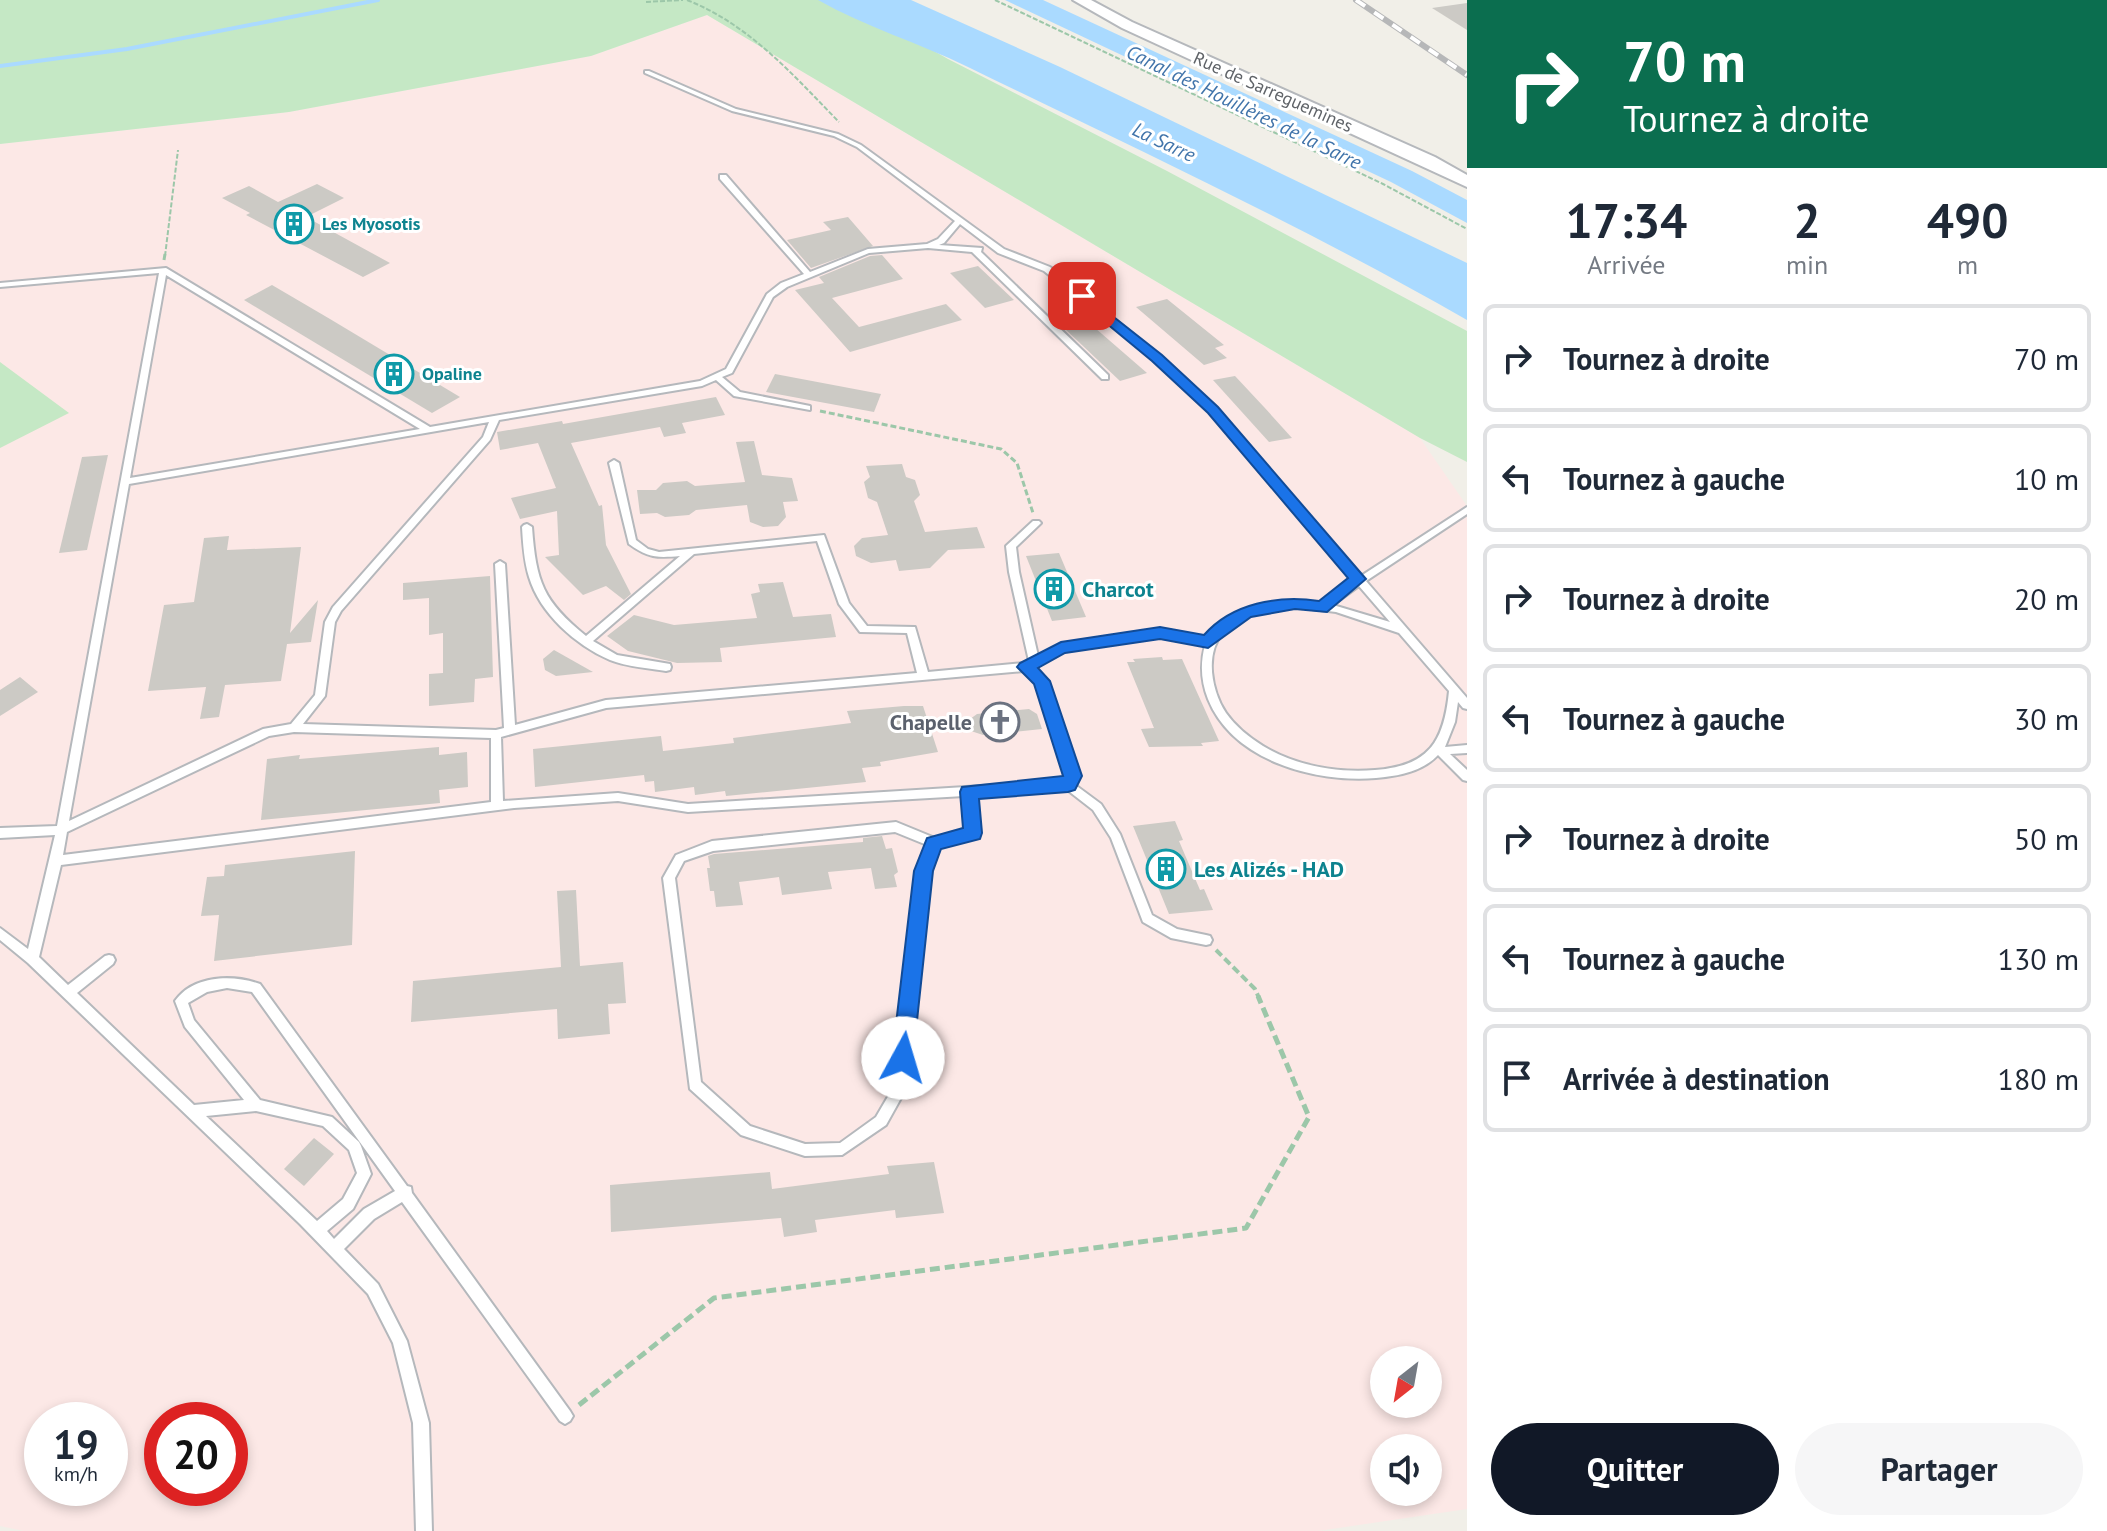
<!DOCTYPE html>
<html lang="fr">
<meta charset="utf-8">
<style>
body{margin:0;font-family:"PT Sans",sans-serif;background:#f6f6f7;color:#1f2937;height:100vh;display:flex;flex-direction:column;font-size:30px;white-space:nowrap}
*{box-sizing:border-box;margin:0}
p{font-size:26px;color:#747a83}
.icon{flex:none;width:44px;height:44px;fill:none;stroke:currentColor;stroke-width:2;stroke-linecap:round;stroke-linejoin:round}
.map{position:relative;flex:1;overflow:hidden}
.details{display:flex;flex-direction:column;background:#fff;width:640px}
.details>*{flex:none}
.banner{background:#0b6e4f;color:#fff;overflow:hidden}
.needle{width:52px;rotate:211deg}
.tools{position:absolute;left:1370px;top:1346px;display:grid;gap:16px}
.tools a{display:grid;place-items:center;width:72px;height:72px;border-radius:50%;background:#fff;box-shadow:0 4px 12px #0003;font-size:40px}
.speed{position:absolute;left:24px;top:1402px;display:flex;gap:16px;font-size:40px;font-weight:700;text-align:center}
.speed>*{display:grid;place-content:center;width:104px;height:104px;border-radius:50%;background:#fff;box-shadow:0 4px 12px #0003;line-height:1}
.speed small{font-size:20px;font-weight:400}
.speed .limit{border:12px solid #d22;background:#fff;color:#111}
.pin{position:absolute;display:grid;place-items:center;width:68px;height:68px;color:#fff;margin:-34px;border-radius:16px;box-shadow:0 4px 12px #0006}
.me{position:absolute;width:88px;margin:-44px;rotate:6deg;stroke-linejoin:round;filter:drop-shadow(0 0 6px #0008)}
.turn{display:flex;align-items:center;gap:28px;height:168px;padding:0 24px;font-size:36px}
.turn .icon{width:104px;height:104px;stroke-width:2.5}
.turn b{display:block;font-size:56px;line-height:68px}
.eta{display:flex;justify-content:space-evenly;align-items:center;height:136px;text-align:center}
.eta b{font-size:48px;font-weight:600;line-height:56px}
.cta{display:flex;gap:16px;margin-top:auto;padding:16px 24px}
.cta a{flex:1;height:92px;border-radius:48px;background:#111827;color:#fff;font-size:32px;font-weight:600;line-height:92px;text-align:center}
.cta a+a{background:#f6f6f7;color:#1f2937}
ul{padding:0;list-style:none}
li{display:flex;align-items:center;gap:24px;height:108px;margin:0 16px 12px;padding:0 8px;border:4px solid #e0e1e3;border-radius:12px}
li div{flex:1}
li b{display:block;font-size:30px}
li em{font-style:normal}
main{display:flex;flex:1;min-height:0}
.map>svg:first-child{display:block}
.medical{fill:#fce8e6;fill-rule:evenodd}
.green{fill:#c5e8c5}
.water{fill:#aadaff}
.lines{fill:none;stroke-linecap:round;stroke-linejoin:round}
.stream{stroke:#aadaff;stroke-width:4}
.building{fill:#cccac5}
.service-casing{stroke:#b5b8bc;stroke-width:4}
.tertiary-casing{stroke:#b5b8bc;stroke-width:4}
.path-far3{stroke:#9cc7a9;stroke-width:2;stroke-dasharray:5 2;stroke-linecap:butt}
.path-far2{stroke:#9cc7a9;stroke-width:3;stroke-dasharray:6 3;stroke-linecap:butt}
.path-far1{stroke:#9cc7a9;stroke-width:4;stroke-dasharray:8 4;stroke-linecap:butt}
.path{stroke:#9cc7a9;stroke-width:5;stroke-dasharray:10 5;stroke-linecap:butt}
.service{fill:#fff;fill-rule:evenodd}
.tertiary{fill:#fff;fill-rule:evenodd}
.rail-casing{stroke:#b6b7b8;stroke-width:6}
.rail{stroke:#fff;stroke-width:4;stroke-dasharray:11;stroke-linecap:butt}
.route{fill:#1a73e8;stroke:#114b97;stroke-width:2}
.labels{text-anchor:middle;stroke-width:6;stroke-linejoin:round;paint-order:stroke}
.far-street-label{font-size:18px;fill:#5f6368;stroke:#fff}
.far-culture-label{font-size:18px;font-weight:bold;fill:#0d838f;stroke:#fff;text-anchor:start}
.far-water-label{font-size:20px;font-style:italic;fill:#4174aa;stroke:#fff}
.culture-label{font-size:22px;font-weight:bold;fill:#0d838f;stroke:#fff;text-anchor:start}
.worship-label{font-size:22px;font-weight:bold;fill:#5b616d;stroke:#fff;text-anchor:end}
</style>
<main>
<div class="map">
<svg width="1467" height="1531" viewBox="0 0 1467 1531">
<rect width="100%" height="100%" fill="#f1efe8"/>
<path class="medical" d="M 707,15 L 1420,438 L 1467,506 L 1467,1509 L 1318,1531 L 24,1531 L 0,1526 L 0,144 L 289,112 L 591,56 ZM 1384,1360 L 1428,1360 L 1428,1404 L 1384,1404 ZM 42,1420 L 110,1420 L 110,1488 L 42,1488 ZM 162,1420 L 230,1420 L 230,1488 L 162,1488 ZM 1384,1448 L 1428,1448 L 1428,1492 L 1384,1492 Z"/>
<g class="green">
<polygon points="0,0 845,0 948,59 1167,171 1467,331 1467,462 1420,438 707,15 591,56 289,112 0,144"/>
<polygon points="0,362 69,413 0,448"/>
</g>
<g class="water">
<path d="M 818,0 L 911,0 L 1060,67 L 1467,263 L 1467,320 C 1305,227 1136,149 968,67 C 919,43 866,27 818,0 Z"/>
<polygon points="1005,0 1043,0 1412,171 1467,200 1467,223 1391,182"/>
</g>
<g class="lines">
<polyline class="stream" points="0,66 127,49 378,0"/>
</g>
<g class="building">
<polygon points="1467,3 1467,30 1432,8"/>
<polygon points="317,184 344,198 306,217 390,263 363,277 246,215 250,213 222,198 249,186 278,202"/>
<polygon points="848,217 873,246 811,268 787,240 831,230 823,222"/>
<polygon points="882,255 903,279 832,298 859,327 946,304 962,320 850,352 795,290 824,283 819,277 870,256"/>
<polygon points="978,266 1014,300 985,308 950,273"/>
<polygon points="272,285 330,319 460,397 432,413 244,300"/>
<polygon points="1167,299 1224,345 1215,348 1227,358 1204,365 1136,307"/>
<polygon points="1087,321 1147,373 1120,381 1064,328"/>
<polygon points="775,374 881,394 874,412 766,392"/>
<polygon points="1235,376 1264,407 1292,438 1269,442 1213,380"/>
<polygon points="716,397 725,415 682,423 686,433 664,437 660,427 571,443 599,506 602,505 606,545 631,594 624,600 606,586 583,595 545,557 559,555 557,511 520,519 511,498 556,488 538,443 500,450 497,432 562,421 563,424"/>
<polygon points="754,441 762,475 792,478 798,501 783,502 786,517 778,526 763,527 750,522 747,505 696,510 689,515 665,517 657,513 640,514 637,490 656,490 663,483 687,481 695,486 745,482 736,442"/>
<polygon points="108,455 87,550 59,553 82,457"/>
<polygon points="902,464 906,477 915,480 920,495 914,501 925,532 977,527 985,548 948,550 930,568 899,571 896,560 871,563 856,556 854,546 862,538 888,535 877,502 868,498 864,482 870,477 866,466"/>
<polygon points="229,536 227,550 301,547 290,633 318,600 311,642 287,644 281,681 225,685 219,717 200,719 206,687 148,691 164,605 194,602 204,538"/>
<polygon points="1059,553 1086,617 1052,621 1026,556"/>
<polygon points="490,576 493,677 475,679 474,702 429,706 429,674 443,673 443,633 429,635 429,598 403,600 403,583"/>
<polygon points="783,582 793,617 831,614 836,637 720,648 722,662 677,663 628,651 607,636 634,615 674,625 757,618 751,594 760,592 758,584"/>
<polygon points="554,650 593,672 556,676 545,670 543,659"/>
<polygon points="1162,657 1163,660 1182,659 1219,741 1201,743 1203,746 1149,747 1141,729 1154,728 1127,662 1135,662 1133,659"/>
<polygon points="20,677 38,692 0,716 0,690"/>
<polygon points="904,706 923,706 938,752 880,762 881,766 862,768 866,782 726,796 725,791 695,795 694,787 655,792 654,781 645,782 644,775 535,787 533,749 661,736 663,751 734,743 733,738 851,723 847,711"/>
<polygon points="1029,709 1037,714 1042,729 983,735 959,727 977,714"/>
<polygon points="439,747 439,755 467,752 468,787 439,790 440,803 261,820 267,759 300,755 299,759"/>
<polygon points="1175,821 1183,840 1179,841 1200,890 1204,889 1213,910 1169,914 1133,826"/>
<polygon points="882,836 886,849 892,848 898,872 894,875 897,887 875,889 871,868 828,872 832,889 782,895 779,877 739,882 743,905 716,907 714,891 710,891 707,868 710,868 708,856 714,854 863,842 863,838"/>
<polygon points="355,851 352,945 214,961 219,915 201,916 207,877 224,876 225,865"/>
<polygon points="576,890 580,966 623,962 626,1003 608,1004 610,1034 558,1039 557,1009 411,1022 413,981 561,967 557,891"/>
<polygon points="314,1138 334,1154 304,1186 284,1169"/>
<polygon points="934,1162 944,1213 896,1218 895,1210 815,1220 817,1232 784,1237 781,1218 611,1232 610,1185 770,1172 772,1189 889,1174 887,1166"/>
</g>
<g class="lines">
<defs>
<path id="service" d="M 645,71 L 649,71 L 736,109 L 838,134 L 861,145 L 1004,249 L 1050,267 L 1160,356 L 1216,408 L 1361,576 L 1467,507 L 1467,514 L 1366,581 L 1467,698 L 1467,709 L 1463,708 L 1458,702 L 1455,722 L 1445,747 L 1467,745 L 1467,753 L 1450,754 L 1467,770 L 1467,781 L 1463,780 L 1438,755 C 1422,772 1398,776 1376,778 C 1315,783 1233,761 1208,699 C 1201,681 1200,664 1205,645 L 1160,637 L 1063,651 L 1033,668 L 1047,681 L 1078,776 L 1074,784 L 1101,804 L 1120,834 L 1152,915 L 1177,929 L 1206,935 L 1210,936 L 1212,940 L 1210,944 L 1206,945 L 1171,938 L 1143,922 L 1111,838 L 1093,810 L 1066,789 L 975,795 L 979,833 L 977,836 L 939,846 L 930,871 L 906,1089 L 886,1125 L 842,1155 L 805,1156 L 741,1135 L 690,1089 L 663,878 L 676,855 L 712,841 L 896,822 L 935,838 L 967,830 L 964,796 L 688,812 L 618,801 L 514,808 L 61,865 L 39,957 L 68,985 L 105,956 L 109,955 L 113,956 L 115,960 L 113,964 L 77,993 L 194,1105 L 244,1100 L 185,1027 L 175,1001 C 193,975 233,974 260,984 L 407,1186 L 411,1187 L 412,1193 L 570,1411 L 573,1416 L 570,1421 L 565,1424 L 560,1421 L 402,1202 L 374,1219 L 344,1249 L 378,1284 L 407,1341 L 429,1423 L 432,1531 L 416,1531 L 413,1423 L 393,1343 L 368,1294 L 300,1224 L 28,963 L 0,940 L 0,928 L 28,949 L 55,835 L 0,838 L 0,828 L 57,826 L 159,273 L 0,287 L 0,283 L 166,268 L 430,427 L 700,381 L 726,369 L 767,294 L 781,283 L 804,274 L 720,179 L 720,175 L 726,175 L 810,272 L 868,249 L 927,244 L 938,239 L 955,221 L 857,147 L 834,136 L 732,111 L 645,73 ZM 960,224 L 998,253 L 1044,271 L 1154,360 L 1210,412 L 1354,580 C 1348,585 1329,601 1323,602 C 1317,604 1305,601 1298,601 C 1264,601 1228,609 1208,638 L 1160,629 L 1061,644 L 1038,656 L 1019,572 L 1016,547 L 1039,525 L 1041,523 L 1039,521 L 1033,521 L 1006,546 L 1009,572 L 1029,661 L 1024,663 L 928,672 L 915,627 L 867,626 L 849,603 L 824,535 L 659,552 L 648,549 L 636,540 L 619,463 L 614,460 L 609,463 L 629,544 C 648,558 657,558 680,556 L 586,636 C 543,601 536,582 532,527 L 527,524 L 524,525 L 522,527 C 523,544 524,561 529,577 C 540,614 576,645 610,660 C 627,667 648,668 666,671 L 670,670 L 671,667 L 670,664 L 617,655 L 593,641 L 694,554 L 817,541 L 839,604 L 860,632 L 907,633 L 917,673 L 606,700 L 515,725 L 505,564 L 500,561 L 495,564 L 504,728 L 496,730 L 303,724 L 325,696 L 335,622 L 341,611 L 490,440 L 499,420 L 702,386 L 716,380 L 734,396 L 810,410 L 810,406 L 740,392 L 722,377 L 732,373 L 773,297 L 787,287 L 869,253 L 928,248 L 972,252 L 1102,379 L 1108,379 L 1108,375 L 981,252 L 982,248 L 939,245 L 944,243 ZM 166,275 L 420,429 L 130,478 ZM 489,422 L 483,437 L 333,607 L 325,622 L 315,695 L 291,724 L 263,729 L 69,821 L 129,484 ZM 1359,586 L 1390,622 L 1333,605 ZM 1296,607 L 1336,612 L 1399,633 L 1449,691 C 1444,742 1429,766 1375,770 C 1337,773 1296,766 1263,746 C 1250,738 1235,726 1226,713 C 1212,692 1204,654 1223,633 C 1241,612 1270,609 1296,607 ZM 1024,671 L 1037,683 L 1066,776 L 1064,781 L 688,804 L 618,793 L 503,801 L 501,737 L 606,708 ZM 294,732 L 491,738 L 491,802 L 63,855 L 67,832 L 269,736 ZM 895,832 L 927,845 L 918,871 L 893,1088 L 876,1117 L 840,1143 L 805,1144 L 750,1126 L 701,1082 L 675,878 L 684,861 L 713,851 ZM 227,988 L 252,992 L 395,1191 L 364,1209 L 334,1239 L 327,1231 L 353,1209 L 371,1174 L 361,1146 L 359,1142 L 332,1117 L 260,1100 L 194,1020 L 188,1003 L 207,992 ZM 256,1111 L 323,1126 L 349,1150 L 357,1173 L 343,1199 L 317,1221 L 206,1116 Z"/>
<polygon id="tertiary" points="1073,0 1091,0 1132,22 1435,157 1467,175 1467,187 1122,28"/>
</defs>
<use href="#service" class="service-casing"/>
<use href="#tertiary" class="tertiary-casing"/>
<g class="path-far3">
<path d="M 687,0 C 750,25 793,75 839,122"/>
<polyline points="995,0 1383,184 1467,229"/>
<polyline points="646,2 683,0"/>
<polyline points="165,256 178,150"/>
</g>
<g class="path-far2">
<polyline points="164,260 165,254"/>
<polyline points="820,411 1001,449 1017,463 1033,513"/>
</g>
<polyline class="path-far1" points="1216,950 1255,989 1259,998"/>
<polyline class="path" points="579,1405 714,1298 1246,1228 1309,1117 1258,996"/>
<use href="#service" class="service"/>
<use href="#tertiary" class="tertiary"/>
<defs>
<polyline id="rail" points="1356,0 1467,75"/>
</defs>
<use href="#rail" class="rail-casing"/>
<use href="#rail" class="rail"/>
</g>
<path class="route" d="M 1082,292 L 1162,355 L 1218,407 L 1366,579 L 1327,612 L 1295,609 L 1251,617 L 1208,648 L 1160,639 L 1065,653 L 1038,668 L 1050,681 L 1082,776 L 1075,790 L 1068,792 L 979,799 L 982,833 L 980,839 L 941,849 L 933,871 L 913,1058 L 910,1065 L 903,1068 L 895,1065 L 892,1058 L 914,871 L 927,838 L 963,828 L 960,792 L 962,787 L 1063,776 L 1034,684 L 1017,667 L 1020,663 L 1061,642 L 1160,627 L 1204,635 C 1232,603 1278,595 1319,601 L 1348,578 L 1208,413 L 1152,361 L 1077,299 L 1077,293 Z"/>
<defs>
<symbol id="building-ring" viewBox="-11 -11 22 22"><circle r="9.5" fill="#fff" stroke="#0f9aa8" stroke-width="1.5"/><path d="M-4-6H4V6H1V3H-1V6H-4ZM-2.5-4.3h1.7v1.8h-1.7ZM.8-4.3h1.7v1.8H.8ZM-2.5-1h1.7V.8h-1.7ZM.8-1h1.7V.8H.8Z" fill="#0f9aa8"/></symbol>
<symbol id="church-ring" viewBox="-11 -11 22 22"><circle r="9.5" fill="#fff" stroke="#6b7280" stroke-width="1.5"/><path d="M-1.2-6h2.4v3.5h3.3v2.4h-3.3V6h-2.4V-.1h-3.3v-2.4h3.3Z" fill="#6b7280"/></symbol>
</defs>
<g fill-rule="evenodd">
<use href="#building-ring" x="272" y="202" width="44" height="44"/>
<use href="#building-ring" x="372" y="352" width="44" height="44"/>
<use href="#building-ring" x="1032" y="567" width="44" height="44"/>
<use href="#church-ring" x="978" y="700" width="44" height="44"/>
<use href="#building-ring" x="1144" y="847" width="44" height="44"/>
</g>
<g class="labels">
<g class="far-street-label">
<text transform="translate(1273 92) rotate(24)" y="6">Rue de Sarreguemines</text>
</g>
<g class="far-culture-label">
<text x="322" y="230">Les Myosotis</text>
<text x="422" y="380">Opaline</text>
</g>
<g class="far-water-label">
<text transform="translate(1244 107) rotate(26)" y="7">Canal des Houillères de la Sarre</text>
<text transform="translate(1164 142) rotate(25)" y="7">La Sarre</text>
</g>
<g class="culture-label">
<text x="1082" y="597">Charcot</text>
<text x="1194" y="877">Les Alizés - HAD</text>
</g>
<g class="worship-label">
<text x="972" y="730">Chapelle</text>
</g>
</g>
</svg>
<div class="tools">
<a><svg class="needle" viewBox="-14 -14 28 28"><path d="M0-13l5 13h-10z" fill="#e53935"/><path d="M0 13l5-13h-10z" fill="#747a83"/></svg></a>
<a><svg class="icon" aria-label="sound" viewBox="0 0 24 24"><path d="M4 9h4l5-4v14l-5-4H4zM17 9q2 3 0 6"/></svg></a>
</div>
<div class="speed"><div>19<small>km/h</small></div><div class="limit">20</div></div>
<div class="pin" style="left:1082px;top:296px;background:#d93025"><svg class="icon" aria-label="arrive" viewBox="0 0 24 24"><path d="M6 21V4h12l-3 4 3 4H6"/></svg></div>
<svg class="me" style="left:903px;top:1058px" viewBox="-20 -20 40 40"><circle r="19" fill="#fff"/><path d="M0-13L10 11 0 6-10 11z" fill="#1a73e8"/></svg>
</div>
<section class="details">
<div class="banner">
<div class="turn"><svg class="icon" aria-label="right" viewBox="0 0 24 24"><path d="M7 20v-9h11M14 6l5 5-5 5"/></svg><div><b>70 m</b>Tournez à droite</div></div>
</div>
<div class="eta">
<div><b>17:34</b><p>Arrivée</p></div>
<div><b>2</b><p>min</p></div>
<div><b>490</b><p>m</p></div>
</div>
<ul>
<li><svg class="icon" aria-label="right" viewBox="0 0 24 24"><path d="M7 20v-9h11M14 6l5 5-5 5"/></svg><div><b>Tournez à droite</b></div><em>70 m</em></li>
<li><svg class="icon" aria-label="left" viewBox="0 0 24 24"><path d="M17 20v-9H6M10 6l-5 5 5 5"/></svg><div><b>Tournez à gauche</b></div><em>10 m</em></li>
<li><svg class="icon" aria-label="right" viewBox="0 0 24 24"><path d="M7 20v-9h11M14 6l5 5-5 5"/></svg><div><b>Tournez à droite</b></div><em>20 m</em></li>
<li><svg class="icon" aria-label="left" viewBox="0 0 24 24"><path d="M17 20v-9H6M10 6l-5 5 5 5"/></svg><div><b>Tournez à gauche</b></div><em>30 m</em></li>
<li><svg class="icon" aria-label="right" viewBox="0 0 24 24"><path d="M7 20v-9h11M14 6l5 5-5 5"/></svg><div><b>Tournez à droite</b></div><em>50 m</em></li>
<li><svg class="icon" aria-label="left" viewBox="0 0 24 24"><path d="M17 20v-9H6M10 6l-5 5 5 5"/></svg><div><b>Tournez à gauche</b></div><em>130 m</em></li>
<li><svg class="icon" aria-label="arrive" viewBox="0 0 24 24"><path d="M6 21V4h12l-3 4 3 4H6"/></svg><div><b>Arrivée à destination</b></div><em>180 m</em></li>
</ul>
<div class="cta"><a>Quitter</a><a>Partager</a></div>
</section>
</main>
